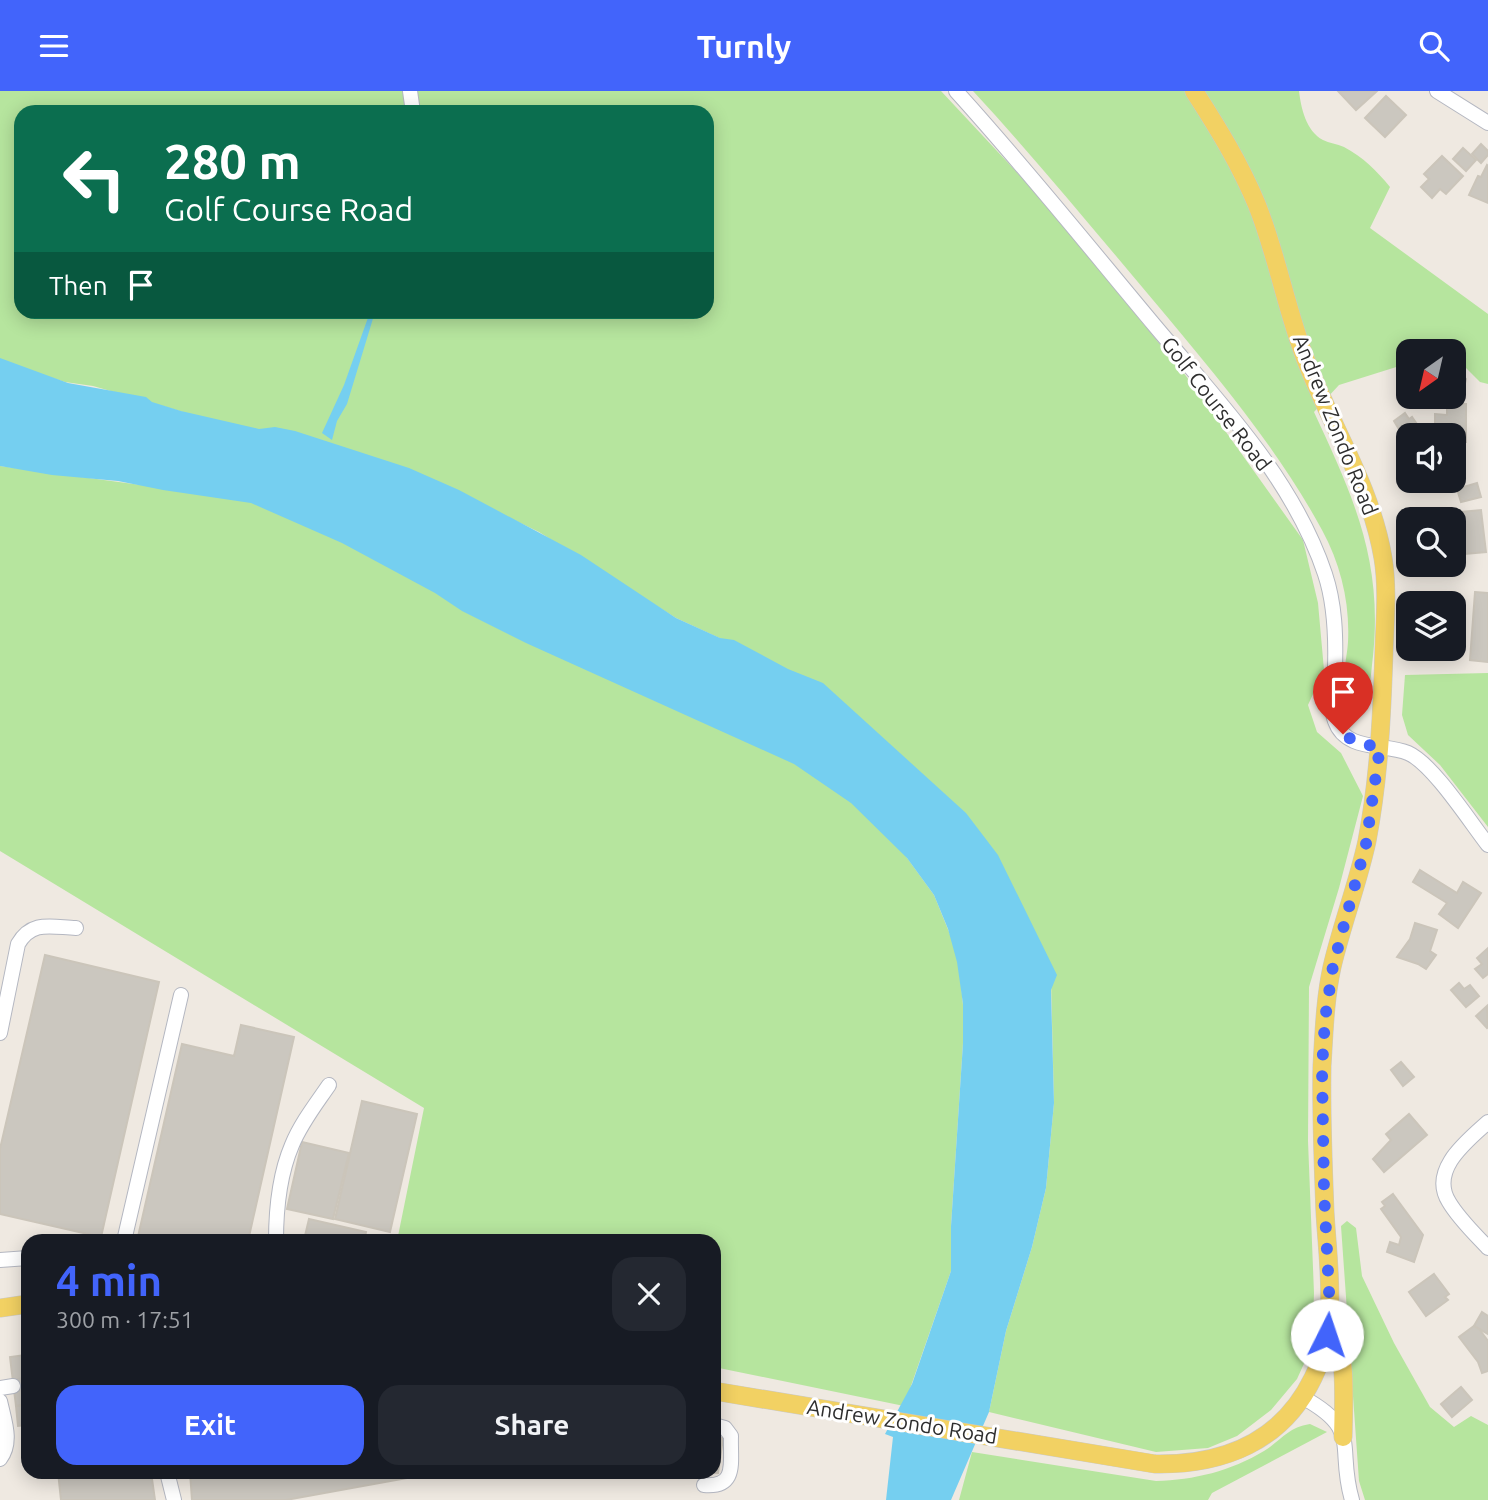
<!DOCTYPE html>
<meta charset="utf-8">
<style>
body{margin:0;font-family:Ubuntu,sans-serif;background:#242831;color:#f1f3f6;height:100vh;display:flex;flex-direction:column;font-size:26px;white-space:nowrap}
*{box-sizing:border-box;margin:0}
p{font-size:23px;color:#9ea1a6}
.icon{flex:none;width:38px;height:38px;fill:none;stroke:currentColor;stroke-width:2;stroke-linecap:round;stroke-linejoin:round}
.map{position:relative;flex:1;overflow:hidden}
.panel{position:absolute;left:21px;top:1143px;width:700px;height:245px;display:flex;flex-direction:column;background:#171b24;border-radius:21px;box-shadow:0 4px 18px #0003}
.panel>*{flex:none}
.hud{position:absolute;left:14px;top:14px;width:700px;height:214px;border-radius:21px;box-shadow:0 4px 18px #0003;background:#0b6e4f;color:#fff;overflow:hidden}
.needle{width:46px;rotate:214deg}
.buttons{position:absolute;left:1396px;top:248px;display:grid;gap:14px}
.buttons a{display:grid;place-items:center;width:70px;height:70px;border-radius:14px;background:#171b24;box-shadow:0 4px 18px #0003;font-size:35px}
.pin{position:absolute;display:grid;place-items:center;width:60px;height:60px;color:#fff;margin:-72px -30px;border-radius:50% 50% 50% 0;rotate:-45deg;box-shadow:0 0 7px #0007}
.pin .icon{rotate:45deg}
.me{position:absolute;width:77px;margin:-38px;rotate:4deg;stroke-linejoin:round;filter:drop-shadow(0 0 5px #0008)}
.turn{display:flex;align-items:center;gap:24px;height:147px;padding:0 35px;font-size:32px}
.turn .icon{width:91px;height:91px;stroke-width:2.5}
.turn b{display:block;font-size:49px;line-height:60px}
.then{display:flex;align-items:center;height:66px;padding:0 35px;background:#0003;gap:14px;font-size:26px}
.round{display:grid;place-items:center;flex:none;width:74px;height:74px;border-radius:21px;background:#242831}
.headline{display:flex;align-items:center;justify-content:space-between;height:119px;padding:0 35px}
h1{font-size:42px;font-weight:600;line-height:52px;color:#4264fb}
.button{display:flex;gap:14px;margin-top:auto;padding:14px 35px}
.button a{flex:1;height:80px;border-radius:21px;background:#4264fb;color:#fff;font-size:28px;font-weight:600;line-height:80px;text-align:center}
.button a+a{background:#242831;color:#f1f3f6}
header{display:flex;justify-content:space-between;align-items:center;height:91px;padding:0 35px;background:#4264fb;color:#fff;font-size:32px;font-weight:600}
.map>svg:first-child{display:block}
.green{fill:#b6e59e;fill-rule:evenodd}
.water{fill:#75cff0}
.building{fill:#cbc7bf;stroke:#cbc5ba;stroke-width:2}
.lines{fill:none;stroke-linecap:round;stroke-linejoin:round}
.minor-tunnel{stroke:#c8c4bd;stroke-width:14;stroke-dasharray:14 7;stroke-linecap:butt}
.minor-casing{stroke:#b4b7c1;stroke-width:16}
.major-casing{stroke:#c9c9c9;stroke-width:19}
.minor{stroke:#fff;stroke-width:14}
.major{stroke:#f2d163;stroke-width:18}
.route{stroke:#4264fb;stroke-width:12;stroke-dasharray:0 21.6}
.labels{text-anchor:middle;stroke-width:6;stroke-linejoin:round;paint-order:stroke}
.street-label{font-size:21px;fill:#2e2e2e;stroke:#fff}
</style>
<header><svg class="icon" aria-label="menu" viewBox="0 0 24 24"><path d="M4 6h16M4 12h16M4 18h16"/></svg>Turnly<svg class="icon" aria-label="search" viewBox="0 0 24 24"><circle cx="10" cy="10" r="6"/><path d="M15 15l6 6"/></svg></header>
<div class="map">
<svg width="1488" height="1409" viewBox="0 0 1488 1409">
<rect width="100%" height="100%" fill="#efe9e1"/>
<g class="green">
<path d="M 0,0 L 941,0 L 1038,104 L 1186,285 L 1303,449 L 1318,512 L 1324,579 L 1308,614 L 1317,641 L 1341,662 L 1363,705 L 1339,797 L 1309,896 L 1308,1050 L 1314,1202 L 1312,1255 L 1297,1288 L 1271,1319 L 1237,1345 L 1208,1357 L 1156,1361 L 989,1321 L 1006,1240 L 1032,1156 L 1046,1097 L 1054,1012 L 1051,889 L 752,562 L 676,527 L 539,441 L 465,405 L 146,310 L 93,295 L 65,291 L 0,270 ZM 21,21 L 707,21 L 707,220 L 21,220 Z"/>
<path d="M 973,0 L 1299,0 C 1301,17 1306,40 1323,49 C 1329,52 1337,53 1344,56 C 1363,66 1377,80 1390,96 L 1370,137 L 1488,223 L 1488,293 L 1480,291 L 1454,265 L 1454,261 L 1409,261 L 1409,272 L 1339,294 L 1314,321 C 1353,405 1383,469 1373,565 C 1371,580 1371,600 1363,613 C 1353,615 1346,609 1345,599 C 1342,584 1347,567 1348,551 C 1350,512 1341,474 1322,439 C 1277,356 1214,282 1153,209 C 1094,139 1036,68 973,0 Z"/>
<polygon points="0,375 268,411 658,599 834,692 889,742 934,804 958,863 963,914 963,952 951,1135 951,1180 904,1315 714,1276 714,1150 397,1150 424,1017 0,760"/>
<polygon points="1488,582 1488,736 1440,674 1408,644 1402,624 1405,584"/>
<polygon points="1347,1130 1356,1137 1362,1185 1394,1252 1430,1316 1454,1336 1471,1325 1488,1334 1488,1409 1365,1409 1359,1390 1341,1135"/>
<path d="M 1310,1333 L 1327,1341 L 1212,1402 L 1208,1409 L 959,1409 L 972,1361 L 1156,1390 C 1194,1389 1231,1380 1264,1360 C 1283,1348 1287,1337 1310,1333 Z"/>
</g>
<g class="water">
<polygon points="370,221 375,221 347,313 337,330 332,349 322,342 344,294"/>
<polygon points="0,267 68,292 146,306 152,311 181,320 259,338 275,336 295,340 409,377 459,399 581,464 676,527 720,547 734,549 788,578 823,592 966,722 998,764 1057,884 1051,899 1054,1012 1046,1097 1032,1156 1006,1240 989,1321 951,1409 886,1409 893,1346 885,1343 912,1293 951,1180 951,1135 963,952 963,913 957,871 948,838 934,804 907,767 851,712 794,673 526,552 462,520 435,502 342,452 251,412 163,399 118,390 52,384 0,375"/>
</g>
<g class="building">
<polygon points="1338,0 1377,0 1356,19"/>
<polygon points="1386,5 1406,24 1385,46 1365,27"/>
<polygon points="1481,53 1488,60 1488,64 1481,72 1472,63"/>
<polygon points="1463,57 1476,69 1466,80 1453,68"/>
<polygon points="1442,65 1463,85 1446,103 1440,98 1432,107 1421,96 1429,88 1424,83"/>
<polygon points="1487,74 1488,75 1488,112 1469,104 1478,85 1481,86"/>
<polygon points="1454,274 1466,288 1462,306 1454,304"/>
<polygon points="1447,312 1466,313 1466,351 1462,351 1462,365 1465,365 1465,377 1454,377 1454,345 1435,345 1435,323 1447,324"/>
<polygon points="1405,322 1409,328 1412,326 1425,345 1409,345 1409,355 1394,330"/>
<polygon points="1477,392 1481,406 1461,411 1457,398"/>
<polygon points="1481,419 1486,461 1465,463 1461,421"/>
<polygon points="1475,501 1488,502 1488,571 1470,569"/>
<polygon points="1420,779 1457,802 1463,791 1481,802 1458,837 1439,823 1447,812 1413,791"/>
<polygon points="1415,832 1437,839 1430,860 1436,864 1426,878 1418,873 1397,866 1410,848"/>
<polygon points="1488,857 1488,883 1483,887 1475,878 1482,873 1477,867"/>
<polygon points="45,864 159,891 101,1146 0,1123 0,1058"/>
<polygon points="1459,892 1464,898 1470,894 1479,905 1466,916 1451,899"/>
<polygon points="1487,915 1488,936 1487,937 1476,925"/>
<polygon points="241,934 294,946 248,1150 137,1150 182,953 234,965"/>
<polygon points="1401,971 1414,986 1403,995 1391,979"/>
<polygon points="362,1010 417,1023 390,1141 335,1128"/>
<polygon points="1409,1023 1427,1044 1384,1081 1373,1068 1391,1049 1386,1043"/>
<polygon points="302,1051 349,1062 333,1128 287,1118"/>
<polygon points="1393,1103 1423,1144 1414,1171 1387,1161 1390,1151 1399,1154 1401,1146 1381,1118 1385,1115 1382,1111"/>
<polygon points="309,1128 366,1141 364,1150 304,1149"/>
<polygon points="1434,1183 1449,1203 1445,1206 1448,1209 1426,1225 1409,1201"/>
<polygon points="1482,1221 1488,1225 1488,1243 1474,1235"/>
<polygon points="1474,1235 1479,1238 1488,1250 1488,1280 1482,1282 1478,1271 1459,1246"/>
<polygon points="26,1264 28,1314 16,1315 10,1266"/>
<polygon points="1461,1296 1472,1309 1452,1326 1441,1313"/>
<polygon points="28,1314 28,1342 27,1334 18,1335 16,1315"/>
<polygon points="714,1345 723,1347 718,1382 698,1381 714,1381"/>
<polygon points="58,1381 151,1381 155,1409 61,1409"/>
<polygon points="190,1381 440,1381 286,1409 192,1409"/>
</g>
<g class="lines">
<polyline class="minor-tunnel" points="13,1295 28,1292"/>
<defs>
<g id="minor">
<polyline points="410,0 413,21"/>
<path d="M 956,0 C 1025,76 1089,156 1155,235 C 1218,310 1293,387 1325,483 C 1335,513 1336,545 1335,577 C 1335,593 1329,614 1335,630 C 1346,661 1384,652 1408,662 C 1433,673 1470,731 1488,754"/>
<polyline points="1437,0 1488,32"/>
<path d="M 0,942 L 18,853 C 32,829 51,836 76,837"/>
<path d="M 1488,1031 C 1467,1050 1429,1079 1449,1111 C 1459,1128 1475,1143 1488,1157"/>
<polyline points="124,1150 181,904"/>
<path d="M 276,1150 C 276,1119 280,1082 292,1054 C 301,1032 316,1013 329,994"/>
<polyline points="0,1169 28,1167"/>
<polyline points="0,1297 13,1295"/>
<path d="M 1302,1306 C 1363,1339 1336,1355 1352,1409"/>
<path d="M 0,1310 C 4,1329 13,1351 0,1368"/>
<polyline points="167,1381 174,1409"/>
<path d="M 704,1394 C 738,1397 730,1371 731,1345 L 725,1337 L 714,1334"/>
</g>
<g id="major">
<polyline points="0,1217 28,1213"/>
<path d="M 1333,1226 C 1346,1263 1344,1308 1343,1346"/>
<path d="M 714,1300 L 1155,1373 C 1223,1374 1282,1351 1313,1287 C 1339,1235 1328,1176 1325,1121 C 1323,1072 1321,1023 1322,975 C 1324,942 1325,908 1332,876 C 1342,833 1358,792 1367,750 C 1379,687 1382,623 1384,559 C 1385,529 1388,497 1383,467 C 1371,395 1331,335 1305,267 C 1286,217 1277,164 1257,114 C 1240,73 1218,37 1194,0"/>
</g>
</defs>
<use href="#minor" class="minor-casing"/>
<use href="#major" class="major-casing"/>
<use href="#minor" class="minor"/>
<use href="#major" class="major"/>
</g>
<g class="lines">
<polyline class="route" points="1327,1244 1330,1220 1324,1100 1322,978 1325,928 1333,875 1366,753 1380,656 1357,652 1343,643"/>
</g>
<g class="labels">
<g class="street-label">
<text transform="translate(1216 313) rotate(52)" y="7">Golf Course Road</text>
<text transform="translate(1335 334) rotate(68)" y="7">Andrew Zondo Road</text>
<text transform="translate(902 1331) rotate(9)" y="7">Andrew Zondo Road</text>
</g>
</g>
</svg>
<div class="buttons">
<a><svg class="needle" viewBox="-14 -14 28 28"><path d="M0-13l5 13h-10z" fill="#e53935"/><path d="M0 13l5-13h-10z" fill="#9ea1a6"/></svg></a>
<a><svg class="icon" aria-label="sound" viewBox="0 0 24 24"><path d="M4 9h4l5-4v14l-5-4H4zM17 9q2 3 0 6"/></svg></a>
<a><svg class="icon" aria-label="search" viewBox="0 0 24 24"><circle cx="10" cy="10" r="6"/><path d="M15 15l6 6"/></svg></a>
<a><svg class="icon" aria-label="layers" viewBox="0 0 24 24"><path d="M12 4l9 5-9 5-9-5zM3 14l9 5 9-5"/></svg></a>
</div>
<div class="pin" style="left:1343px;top:643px;background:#d93025"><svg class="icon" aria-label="arrive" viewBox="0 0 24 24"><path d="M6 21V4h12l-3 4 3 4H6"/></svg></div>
<svg class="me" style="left:1327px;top:1244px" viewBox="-20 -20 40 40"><circle r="19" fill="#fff"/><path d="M0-13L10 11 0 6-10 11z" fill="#4264fb"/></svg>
<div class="hud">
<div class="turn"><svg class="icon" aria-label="left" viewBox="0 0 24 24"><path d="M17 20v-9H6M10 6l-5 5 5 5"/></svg><div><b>280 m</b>Golf Course Road</div></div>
<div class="then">Then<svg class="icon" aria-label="arrive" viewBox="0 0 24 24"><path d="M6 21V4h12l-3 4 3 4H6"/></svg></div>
</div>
<section class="panel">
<div class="headline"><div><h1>4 min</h1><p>300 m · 17:51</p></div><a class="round"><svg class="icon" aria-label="close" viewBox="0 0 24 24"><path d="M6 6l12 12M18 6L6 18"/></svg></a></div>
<div class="button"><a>Exit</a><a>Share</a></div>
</section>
</div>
